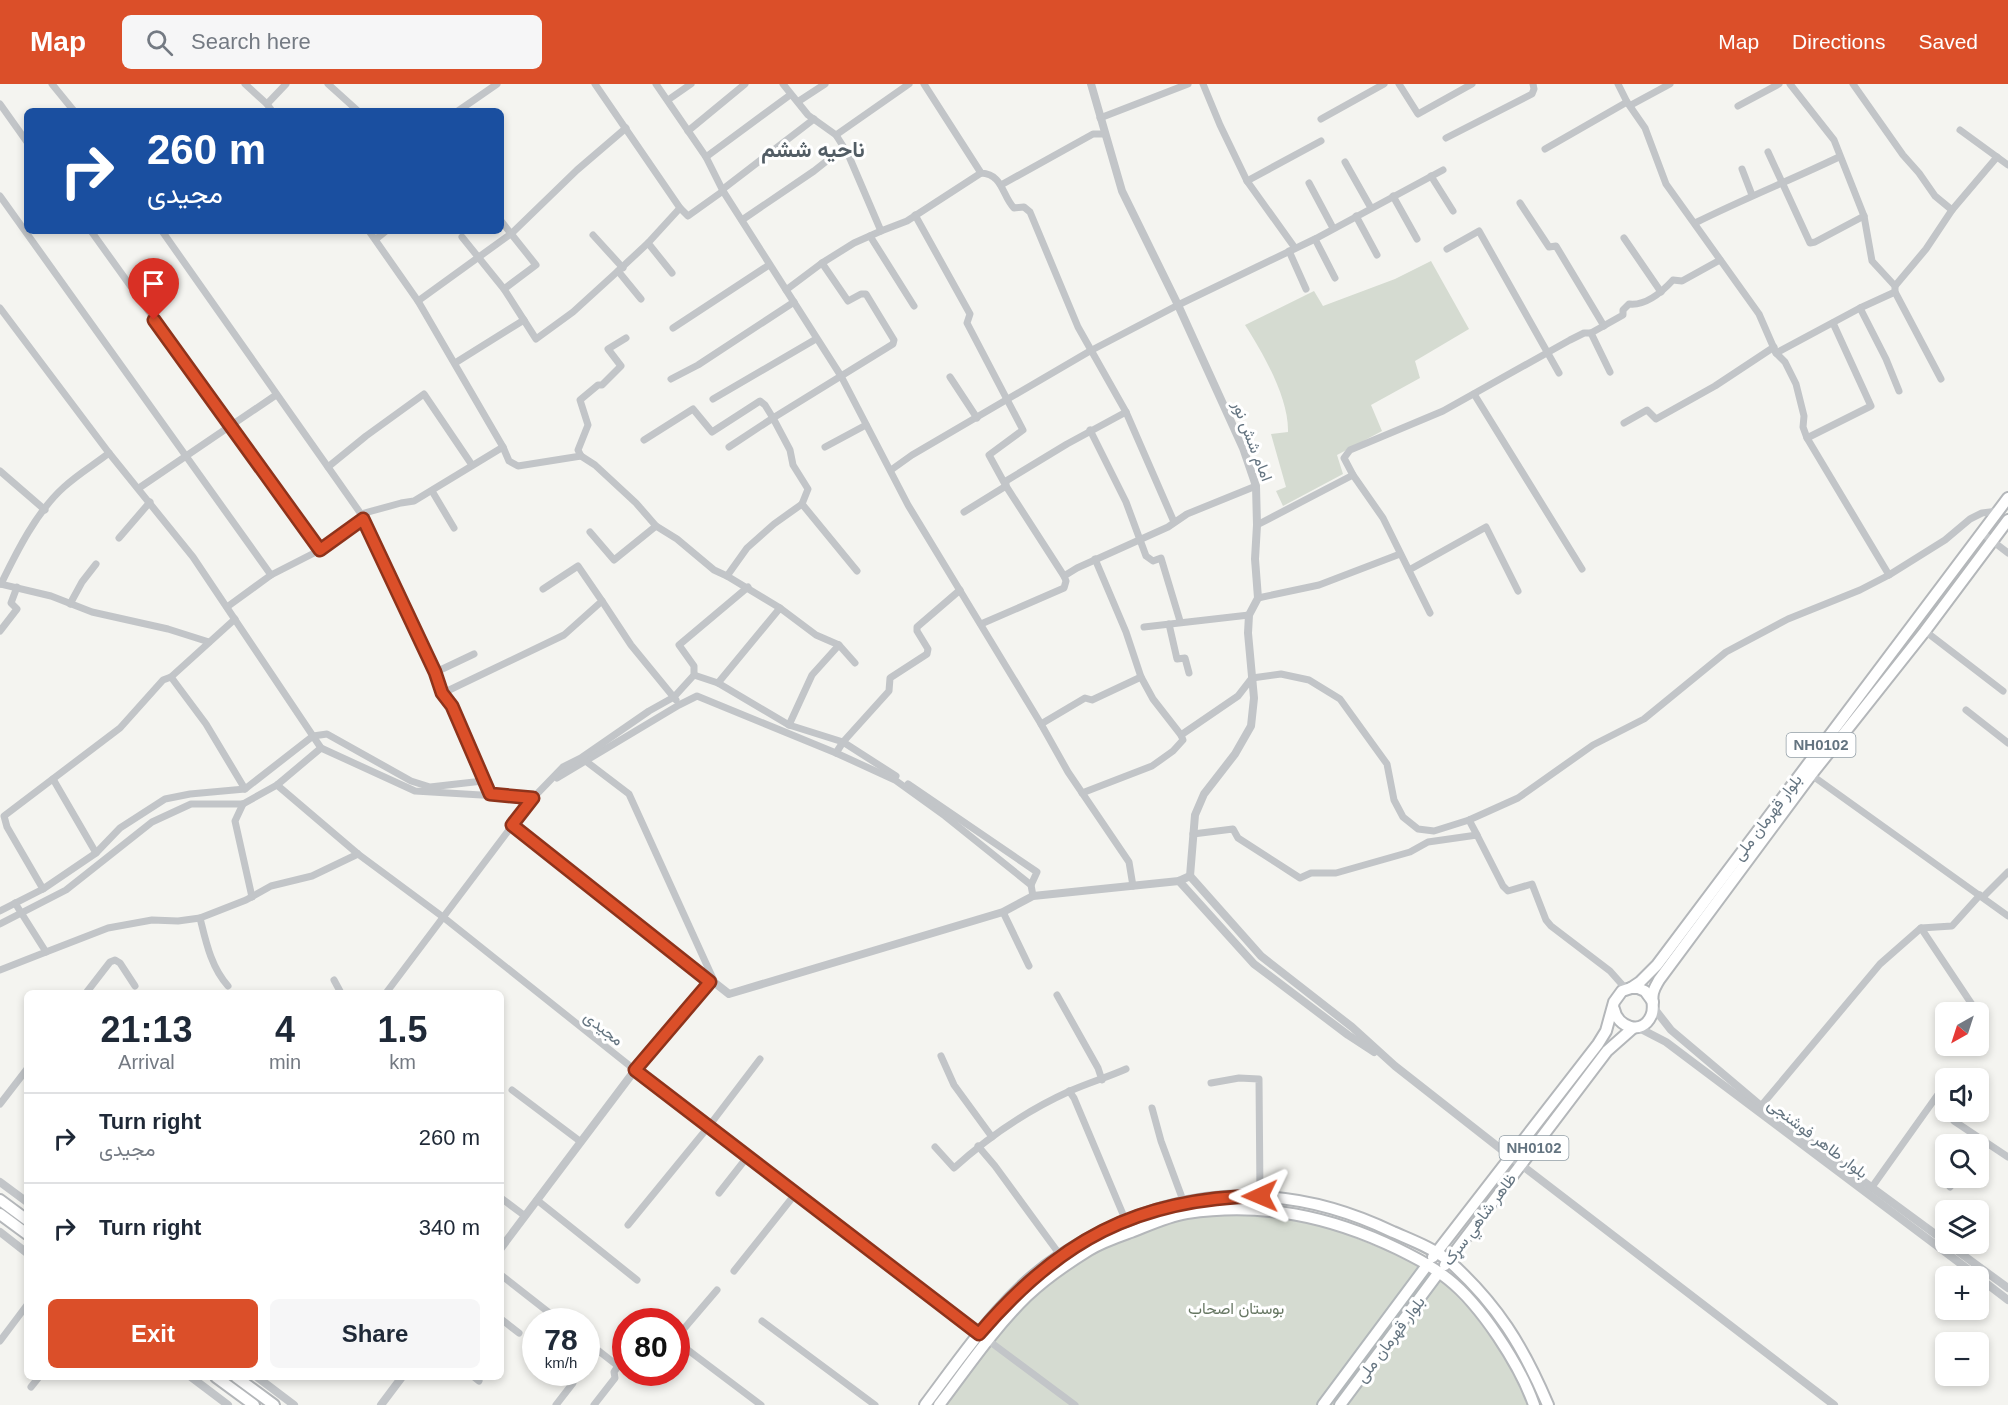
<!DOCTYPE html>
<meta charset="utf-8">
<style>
body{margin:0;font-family:Helvetica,Vazirmatn,sans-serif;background:#f6f6f7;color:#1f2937;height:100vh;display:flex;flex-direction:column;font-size:22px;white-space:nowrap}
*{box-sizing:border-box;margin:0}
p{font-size:20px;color:#747a83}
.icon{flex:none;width:33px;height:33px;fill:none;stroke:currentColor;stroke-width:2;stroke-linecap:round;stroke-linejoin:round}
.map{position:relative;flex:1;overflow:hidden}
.details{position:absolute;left:24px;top:906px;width:480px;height:390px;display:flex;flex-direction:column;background:#fff;border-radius:9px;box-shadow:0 3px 9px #0003}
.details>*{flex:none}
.hud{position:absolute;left:24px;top:24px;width:480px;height:126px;border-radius:9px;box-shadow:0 3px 9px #0003;background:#1a4fa0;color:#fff;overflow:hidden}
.needle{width:39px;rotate:219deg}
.buttons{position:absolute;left:1935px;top:918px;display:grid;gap:12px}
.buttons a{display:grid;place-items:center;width:54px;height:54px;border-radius:9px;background:#fff;box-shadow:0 3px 9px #0003;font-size:30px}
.speed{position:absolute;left:522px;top:1224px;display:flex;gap:12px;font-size:30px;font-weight:700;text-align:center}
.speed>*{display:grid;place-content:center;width:78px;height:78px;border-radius:50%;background:#fff;box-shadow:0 3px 9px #0003;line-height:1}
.speed small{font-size:15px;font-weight:400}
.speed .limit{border:9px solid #d22;background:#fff;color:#111}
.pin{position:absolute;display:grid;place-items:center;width:51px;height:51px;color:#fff;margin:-62px -26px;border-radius:50% 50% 50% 0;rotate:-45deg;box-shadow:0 0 6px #0007}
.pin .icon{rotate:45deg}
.me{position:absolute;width:66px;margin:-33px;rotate:269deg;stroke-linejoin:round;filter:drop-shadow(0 0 4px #0008)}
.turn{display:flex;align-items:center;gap:21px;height:126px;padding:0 24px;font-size:27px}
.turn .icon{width:78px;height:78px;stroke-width:2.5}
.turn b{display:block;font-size:42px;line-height:51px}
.eta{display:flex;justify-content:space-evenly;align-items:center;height:102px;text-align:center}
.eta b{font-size:36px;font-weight:700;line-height:42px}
.cta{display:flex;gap:12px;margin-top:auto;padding:12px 24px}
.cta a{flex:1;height:69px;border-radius:9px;background:#db4f29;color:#fff;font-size:24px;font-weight:700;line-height:69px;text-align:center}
.cta a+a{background:#f6f6f7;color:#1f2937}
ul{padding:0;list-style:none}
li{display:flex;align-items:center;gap:18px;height:90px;padding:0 24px;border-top:2px solid #e0e1e3}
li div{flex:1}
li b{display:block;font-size:22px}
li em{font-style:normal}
header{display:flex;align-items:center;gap:36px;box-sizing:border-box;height:84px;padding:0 30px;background:#db4f29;color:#fff}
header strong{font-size:28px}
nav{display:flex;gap:33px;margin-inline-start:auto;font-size:21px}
.search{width:420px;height:54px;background:#f6f6f7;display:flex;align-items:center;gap:15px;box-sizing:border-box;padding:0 21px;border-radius:9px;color:#747a83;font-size:22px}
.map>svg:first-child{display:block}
.green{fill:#d5dbd1}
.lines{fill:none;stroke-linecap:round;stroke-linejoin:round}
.primary-casing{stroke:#b2b7ba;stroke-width:14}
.trunk-casing{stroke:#b4b7ba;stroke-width:14}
.minor{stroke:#c2c5c8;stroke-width:7}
.tertiary{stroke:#c2c5c8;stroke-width:8}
.primary{stroke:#fff;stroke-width:10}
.trunk{stroke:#fff;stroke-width:10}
.route-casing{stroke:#8e331b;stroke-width:15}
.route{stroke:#db4f29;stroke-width:10}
.labels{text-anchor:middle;stroke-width:6;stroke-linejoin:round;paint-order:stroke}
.shield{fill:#fff;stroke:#929ea6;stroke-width:1.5}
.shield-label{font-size:15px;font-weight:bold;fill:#647480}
.street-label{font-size:16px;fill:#647480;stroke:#fff}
.park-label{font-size:16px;fill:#677763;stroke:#fff}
.district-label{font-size:22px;font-weight:bold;fill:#525d65;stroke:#fff}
</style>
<header>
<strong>Map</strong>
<div class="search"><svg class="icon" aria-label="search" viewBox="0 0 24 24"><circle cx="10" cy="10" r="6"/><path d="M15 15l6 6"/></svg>Search here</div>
<nav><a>Map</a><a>Directions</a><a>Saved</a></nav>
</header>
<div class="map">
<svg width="2008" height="1321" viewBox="0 0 2008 1321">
<rect width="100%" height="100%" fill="#f4f4f0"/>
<g class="green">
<path d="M 1431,177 L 1469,245 L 1415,277 L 1420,294 L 1371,321 L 1382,347 L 1337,371 L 1343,390 L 1283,422 L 1276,407 L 1286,403 L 1271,350 L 1288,348 C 1289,314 1263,269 1245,241 L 1314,207 L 1323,222 L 1395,195 Z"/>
<polygon points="1241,1128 1313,1137 1415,1178 1442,1197 1472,1228 1505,1273 1528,1321 944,1321 1001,1247 1047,1198 1102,1162 1165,1137 1196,1131"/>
</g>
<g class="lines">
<defs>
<g id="primary">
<polyline points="1323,1321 1428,1180"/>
<polyline points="1340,1321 1439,1188"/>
</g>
<g id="trunk">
<polyline points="1631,904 1640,898 1657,881 2008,414"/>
<path d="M 1614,925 C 1617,943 1642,952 1651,932 C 1655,925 1651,917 1653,909 C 1654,904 1657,900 1659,896 L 1811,691 L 1925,547 L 2008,436"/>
<polyline points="0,1116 27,1136"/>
<polyline points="0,1130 27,1150"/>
<polyline points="1433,1173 1598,960 1606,947 1614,918 1622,907 1631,904 1638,904 1645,907 1653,918"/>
<polyline points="1445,1181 1607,967 1633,944"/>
<polyline points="216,1293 254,1321"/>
<polyline points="236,1293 274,1321"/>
<path d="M 925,1321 C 965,1268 1004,1208 1061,1171 C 1167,1102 1279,1093 1393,1148 C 1411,1156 1433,1164 1449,1177 C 1497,1220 1523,1262 1548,1321"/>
<path d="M 939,1321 C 967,1284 994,1244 1027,1212 C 1046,1194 1068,1179 1089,1166 C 1102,1158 1117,1153 1131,1148 C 1149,1141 1168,1132 1187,1129 C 1262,1118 1330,1132 1398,1165 C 1416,1174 1432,1182 1448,1195 C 1481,1221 1520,1281 1534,1321"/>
</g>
</defs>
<use href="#primary" class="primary-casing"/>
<use href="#trunk" class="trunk-casing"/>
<g class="minor">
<polyline points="52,0 74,27"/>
<polyline points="245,0 267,20 272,27"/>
<polyline points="328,0 358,27"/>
<polyline points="595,0 680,124 688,132 723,107 841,292 908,421 1041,640 1068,688 1129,778 1133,802"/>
<polyline points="656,0 706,73 723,107"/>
<polyline points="783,0 808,31 836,51 848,70 881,147 854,159 822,179 786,206"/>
<path d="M 924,0 L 981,89 C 1003,90 1002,112 1014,124 L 1024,123 L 1030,128 L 1078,243 L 1126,328 L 1174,438"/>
<polyline points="1203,0 1220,41 1247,97 1295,164"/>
<polyline points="1399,0 1418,30 1472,0"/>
<polyline points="1618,0 1627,18 1645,44 1666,100 1759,230 1776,269 1785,278 1796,300 1804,332 1803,343 1807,354 1889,491"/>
<polyline points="1790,0 1834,56 1864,132 1872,177 1895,202 1926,165 1952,126 1997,73"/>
<polyline points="1853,0 1903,71 1919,89 1935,112 1952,126"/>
<polyline points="668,16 691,0"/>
<polyline points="799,17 825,0"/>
<polyline points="0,20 27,58"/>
<polyline points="267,20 286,0"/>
<polyline points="1631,21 1670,0"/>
<polyline points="1738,22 1779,0"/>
<polyline points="458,27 497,0"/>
<polyline points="1100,34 1188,0"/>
<polyline points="1321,35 1384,0"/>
<polyline points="1960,46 2008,81"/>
<polyline points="688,47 745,0"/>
<polyline points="836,51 909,0"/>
<polyline points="1446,54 1532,10 1534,5 1533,0"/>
<polyline points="1545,65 1627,18"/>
<polyline points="1768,68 1810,159 1815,158 1864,132"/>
<polyline points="706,73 790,11"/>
<polyline points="1345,78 1371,124"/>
<polyline points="1742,85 1752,111"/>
<polyline points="1431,92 1453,127"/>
<polyline points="1247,97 1321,57"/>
<polyline points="1309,99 1333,144"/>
<polyline points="1001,101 1093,50 1105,50"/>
<polyline points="723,105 814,35"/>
<polyline points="0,112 271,491"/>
<polyline points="1393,112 1417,155"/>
<polyline points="1520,119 1549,163 1556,162 1604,242"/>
<polyline points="915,131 970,230 967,239 1023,346 989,371 1006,402 1064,492"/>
<polyline points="1356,132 1377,171"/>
<polyline points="742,136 814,87 843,64"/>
<polyline points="501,137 536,181 504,205"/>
<path d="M 1695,139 C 1743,115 1791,96 1839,73"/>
<polyline points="91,147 320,466"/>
<polyline points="162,147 361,430"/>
<polyline points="369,147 418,217 503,363"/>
<polyline points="881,147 907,137 981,89"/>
<polyline points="593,151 623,184"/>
<polyline points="870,152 914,222"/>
<polyline points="462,153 504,205 536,255 573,228 618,187"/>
<polyline points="1624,154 1661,208"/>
<polyline points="376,155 386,147"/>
<polyline points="1315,155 1335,194"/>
<polyline points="1447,165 1479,147 1559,289"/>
<polyline points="1289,167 1306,205"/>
<polyline points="672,189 648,159 680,124"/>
<polyline points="1895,204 1895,208 1941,295"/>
<polyline points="641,215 618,187 648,159"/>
<polyline points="418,217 512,149 577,86 626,44"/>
<polyline points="0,224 109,369 193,473 321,664 415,707 533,714"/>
<polyline points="1860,224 1886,275 1899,307"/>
<polyline points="673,244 769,181"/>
<polyline points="1591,249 1610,288"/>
<polyline points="626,254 608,265 621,282 602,301 598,301 580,316 588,341 578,366 581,372 595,381 636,419 656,442 677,455 714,486 727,492"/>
<polyline points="1776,269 1860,224 1895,208"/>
<polyline points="455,279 524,236"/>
<polyline points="950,293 977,334"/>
<polyline points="671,295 698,281 794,218"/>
<polyline points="1474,310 1582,485"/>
<polyline points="713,315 816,255"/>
<polyline points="1624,339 1647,326 1656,335 1715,302 1774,263"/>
<polyline points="1090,346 1126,418 1146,472 1153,477 1161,474 1180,537"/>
<polyline points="1807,354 1871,322 1833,239"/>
<polyline points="644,356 693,325 712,348 760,317 765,321 773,334 893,260 894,256 866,210 861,210 848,217 822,179"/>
<polyline points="729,363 773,334 790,366 793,381 808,405 802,420 774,440 747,464 727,492 780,524"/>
<polyline points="825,363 866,341"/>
<polyline points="328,383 366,352 424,310 472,381"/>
<polyline points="891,386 912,371 1090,267 1178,221 1315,155 1443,86"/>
<polyline points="0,387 45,426"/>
<polyline points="1353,391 1383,434 1430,529"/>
<polyline points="139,404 276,311"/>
<polyline points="432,407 454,444"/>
<polyline points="802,420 857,487"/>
<polyline points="964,428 1006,402 1006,397 1067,360 1126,328"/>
<path d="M 1257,441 L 1353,391 L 1344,374 L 1350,366 L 1443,327 L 1570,256 L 1584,249 L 1591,249 L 1623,231 L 1623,226 L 1629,220 C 1646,222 1662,208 1673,196 L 1682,197 L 1720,176"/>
<polyline points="590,448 614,476 656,442"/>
<polyline points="1982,449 2008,469"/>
<polyline points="119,454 150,418"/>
<polyline points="1095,475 1126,548 1141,593 1153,615 1181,651"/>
<polyline points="1409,486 1486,443 1518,507"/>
<polyline points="0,500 51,512 92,528 168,545 209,558"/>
<path d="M 1,500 C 17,467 37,427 64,403 C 78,390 95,380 109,369"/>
<polyline points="1258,514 1319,501 1400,470"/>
<polyline points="602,517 631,561 676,616"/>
<polyline points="70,520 82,498 96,480"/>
<polyline points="227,523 271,491 320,466 363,435"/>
<polyline points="981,540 1064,504 1066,497 1064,492 1077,484 1168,443 1187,430 1256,402"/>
<polyline points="1169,540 1177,575 1185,574 1189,589"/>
<polyline points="1144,543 1249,531"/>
<polyline points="0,547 17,525 11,519 17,503"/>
<polyline points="1925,547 2003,607"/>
<polyline points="436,588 474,570"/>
<polyline points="694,591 718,599 789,641 843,658 896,692"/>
<polyline points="171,593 235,535"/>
<polyline points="718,599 780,524 816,551 839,561 855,579"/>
<polyline points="443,609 564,551 602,517 578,482 543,505"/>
<polyline points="1966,626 2008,659"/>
<polyline points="1041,640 1085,614 1092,616 1141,593"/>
<polyline points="789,641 812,591 839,561"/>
<polyline points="836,669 843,658 889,607 890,594 927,570 928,565 917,547 917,543 960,506"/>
<polyline points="583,675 629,710 715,899"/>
<polyline points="1810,690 2008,832"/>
<polyline points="557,694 679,621 697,612 836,669 895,696 945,732 1031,801 1033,812"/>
<polyline points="53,695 96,769"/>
<polyline points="908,700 1037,788 1031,801"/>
<polyline points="277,701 358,770 443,833 635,986 979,1250"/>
<polyline points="1082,709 1152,682 1173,667 1183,656 1181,651 1238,612 1252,594 1281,590 1309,596 1340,615 1387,680 1394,716 1403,733 1418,745 1434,747 1469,736 1518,714 1593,661 1644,635 1726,568 1788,535 1860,506 1889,491 1945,456 1970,435 1982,429 1998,427"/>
<polyline points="490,710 452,622 443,609 436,588 361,430 401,419 414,417 503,363 509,377 518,382 581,372"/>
<polyline points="243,720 235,737 252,813"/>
<polyline points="1469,736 1477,751"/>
<polyline points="512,741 710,898"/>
<polyline points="1193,750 1233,745 1238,754 1300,794 1311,789 1336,789 1410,768 1428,758 1477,751 1503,802 1508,807 1532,800 1546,836 1551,842 1610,887 1626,905"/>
<polyline points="43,805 7,743 4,732 120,644 163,596 171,593 206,640 245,705"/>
<polyline points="1983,813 2008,788"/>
<polyline points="0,827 43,805 96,769 120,744 165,715 190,710 245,705 313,652 327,650 411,697 430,703 483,697"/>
<polyline points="1003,828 1029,882"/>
<path d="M 200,834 C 206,858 211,883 228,902"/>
<polyline points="0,840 66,806 152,738 191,720 243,720 277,701 321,664"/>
<polyline points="1921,844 1977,928"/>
<polyline points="46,868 108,844 152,836 178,837 200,834 246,816 271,802 312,792 358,770"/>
<polyline points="0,886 46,868 15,819"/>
<polyline points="334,896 341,909"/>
<polyline points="86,909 110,878 115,876 120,879 135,902"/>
<polyline points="386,909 533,714 563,683 581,674 649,627 674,613 694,591 694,582 679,561 748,503"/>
<polyline points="1057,911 1098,984 1102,996"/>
<polyline points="941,972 954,1001 992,1053"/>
<polyline points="1211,999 1239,994 1259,995 1260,1112"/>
<polyline points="512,1006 581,1058"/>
<polyline points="1069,1007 1074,1014 1125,1135"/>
<polyline points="0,1020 27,985"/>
<polyline points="1761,1022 1880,880 1921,844 1952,842 1980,811"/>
<polyline points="1152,1024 1161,1057 1184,1119"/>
<polyline points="1954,1037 2008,1073"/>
<polyline points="978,1062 995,1082 1060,1171"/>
<path d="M 935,1063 L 954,1084 C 988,1053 1028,1026 1070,1007 C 1088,999 1108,993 1126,985"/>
<polyline points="1872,1103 1939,1009"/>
<polyline points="1950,1103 1956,1094"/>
<polyline points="719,1109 748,1072"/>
<polyline points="501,1114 525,1132"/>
<polyline points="537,1116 637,1196"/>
<polyline points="628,1141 709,1042 760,975"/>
<polyline points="734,1187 796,1109"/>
<polyline points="501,1191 561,1238"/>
<polyline points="501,1235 519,1249"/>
<polyline points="762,1237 875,1321"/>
<polyline points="676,1254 717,1206"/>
<polyline points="0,1257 27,1221"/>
<polyline points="586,1257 618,1282 614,1288 615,1294 594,1321"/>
<polyline points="676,1257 761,1321"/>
<polyline points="989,1257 1075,1321"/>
<polyline points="474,1293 479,1297"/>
<polyline points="31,1303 39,1293"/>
<polyline points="556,1321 573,1299"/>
</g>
<g class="tertiary">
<polyline points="1190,792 1261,872 1352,943 1395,982 1511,1073 1834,1321"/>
<polyline points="1179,797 1254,880 1348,951 1374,968"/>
<polyline points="1653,923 1671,946 1761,1022 1946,1158"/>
<polyline points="1637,943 1666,958 1977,1192"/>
<polyline points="0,1098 27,1118"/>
<polyline points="0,1148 27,1169"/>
<polyline points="1948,1160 2008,1204"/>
<polyline points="501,1164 635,986 710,898 715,899 729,910 1003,828 1033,812 1179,797 1190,792 1195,731 1204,710 1235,670 1251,642 1254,614 1248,549 1249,531 1258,514 1255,475 1257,441 1256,402 1243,364 1178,221 1122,107 1091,0"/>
<polyline points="1978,1193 2008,1216"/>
<polyline points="191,1293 228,1321"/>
<polyline points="257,1293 294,1321"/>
<polyline points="381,1321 402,1293"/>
</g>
<use href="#primary" class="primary"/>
<use href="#trunk" class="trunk"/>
</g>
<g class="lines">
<defs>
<path id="route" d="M 154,236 L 320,466 L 363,435 L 435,588 L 442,609 L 452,622 L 490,710 L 533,714 L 512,741 L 710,898 L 635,986 L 979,1250 C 1058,1157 1137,1114 1260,1112"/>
</defs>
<use href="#route" class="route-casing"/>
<use href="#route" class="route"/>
</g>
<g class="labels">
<g class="shield">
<rect x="1786.5" y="649" width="69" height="24" rx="4.5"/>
<rect x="1499.5" y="1052" width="69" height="24" rx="4.5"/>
</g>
<g class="shield-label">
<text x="1821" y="666">NH0102</text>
<text x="1534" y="1069">NH0102</text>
</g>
<g class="street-label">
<text transform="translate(1253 357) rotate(69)" y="6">امام شش نور</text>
<text transform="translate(1767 733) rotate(-53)" y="6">بلوار قهرمان ملی</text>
<text transform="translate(604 944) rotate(38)" y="6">مجیدی</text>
<text transform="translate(1818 1054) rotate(37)" y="6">بلوار طاهر فوشنجی</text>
<text transform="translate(1479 1135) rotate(-53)" y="6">ظاهر شاهي سړک</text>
<text transform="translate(1390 1255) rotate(-53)" y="6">بلوار قهرمان ملی</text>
</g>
<g class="park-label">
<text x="1236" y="1230">بوستان اصحاب</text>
</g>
<g class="district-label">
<text x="813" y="73">ناحیه ششم</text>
</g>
</g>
</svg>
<div class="buttons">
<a><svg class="needle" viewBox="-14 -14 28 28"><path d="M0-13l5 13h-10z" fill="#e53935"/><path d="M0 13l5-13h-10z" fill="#747a83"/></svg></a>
<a><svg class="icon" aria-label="sound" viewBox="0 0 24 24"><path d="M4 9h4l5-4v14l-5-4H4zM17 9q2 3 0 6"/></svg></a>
<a><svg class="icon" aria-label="search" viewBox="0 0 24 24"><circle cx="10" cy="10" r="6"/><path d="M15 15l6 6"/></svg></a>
<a><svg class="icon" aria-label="layers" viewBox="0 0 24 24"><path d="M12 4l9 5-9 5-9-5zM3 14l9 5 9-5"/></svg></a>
<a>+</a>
<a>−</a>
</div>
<div class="speed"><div>78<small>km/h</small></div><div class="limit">80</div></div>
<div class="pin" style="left:154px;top:236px;background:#d93025"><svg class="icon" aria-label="arrive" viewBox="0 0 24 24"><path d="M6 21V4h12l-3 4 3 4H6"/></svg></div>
<svg class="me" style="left:1260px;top:1112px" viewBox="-20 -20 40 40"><path d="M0-17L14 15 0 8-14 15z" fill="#db4f29" stroke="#fff" stroke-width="4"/></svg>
<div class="hud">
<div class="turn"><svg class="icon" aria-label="right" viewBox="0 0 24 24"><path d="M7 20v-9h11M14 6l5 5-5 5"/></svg><div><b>260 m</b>مجیدی</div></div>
</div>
<section class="details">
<div class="eta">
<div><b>21:13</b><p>Arrival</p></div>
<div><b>4</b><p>min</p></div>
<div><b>1.5</b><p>km</p></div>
</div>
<ul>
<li><svg class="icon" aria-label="right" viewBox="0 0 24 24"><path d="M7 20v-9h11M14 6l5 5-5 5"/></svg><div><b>Turn right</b><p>مجیدی</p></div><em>260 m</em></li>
<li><svg class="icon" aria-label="right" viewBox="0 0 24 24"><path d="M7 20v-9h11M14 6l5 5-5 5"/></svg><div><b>Turn right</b></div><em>340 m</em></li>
</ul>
<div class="cta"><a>Exit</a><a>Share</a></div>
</section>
</div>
